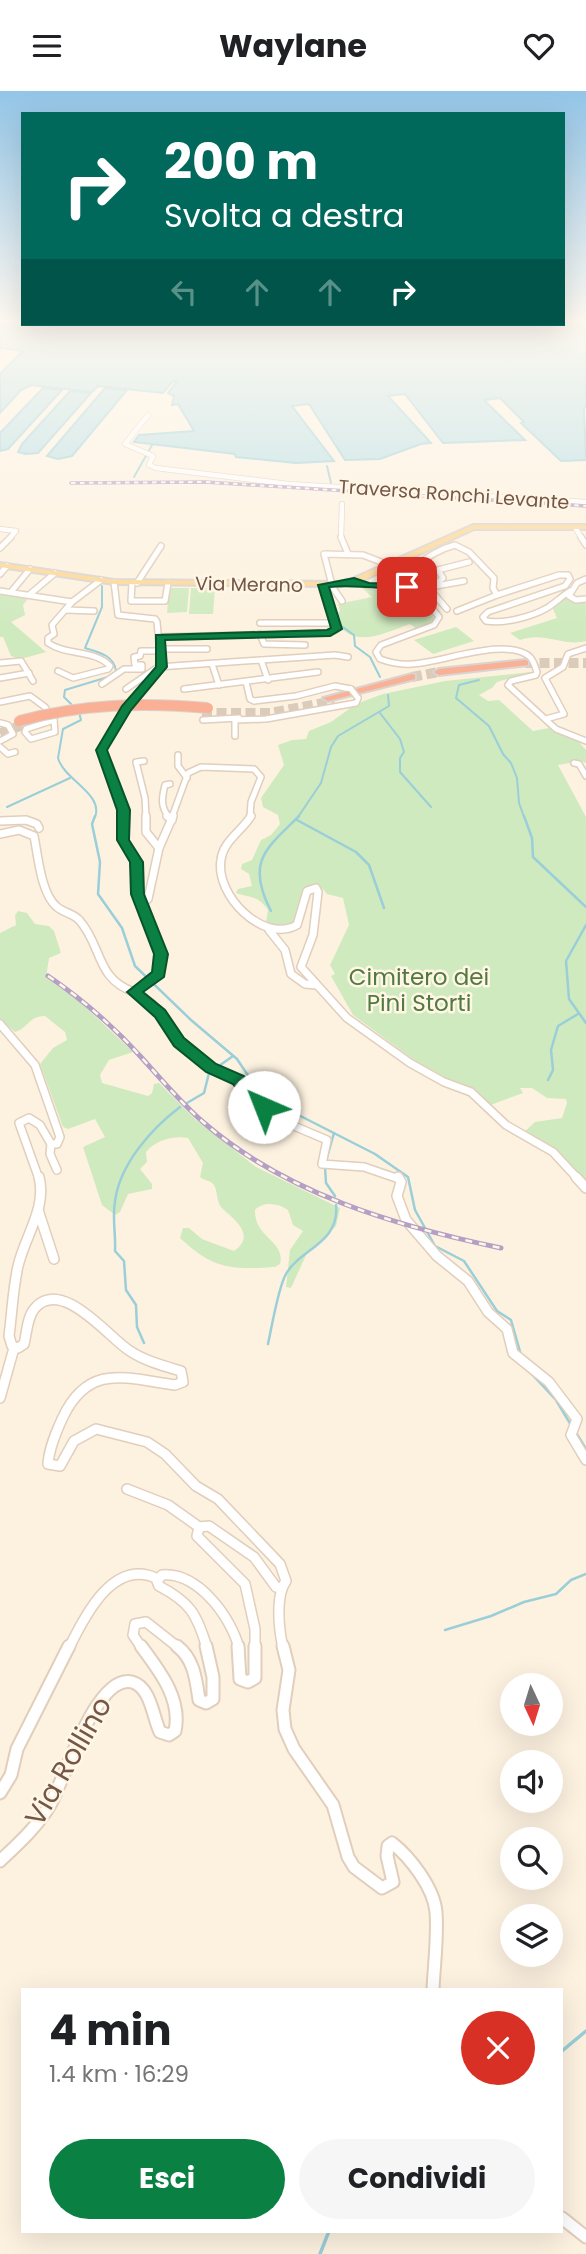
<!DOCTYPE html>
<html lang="it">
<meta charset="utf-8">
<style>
body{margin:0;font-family:Poppins,sans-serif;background:#f6f6f6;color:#202124;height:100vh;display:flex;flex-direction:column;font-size:26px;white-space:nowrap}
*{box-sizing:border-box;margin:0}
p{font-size:23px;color:#757577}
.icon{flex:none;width:38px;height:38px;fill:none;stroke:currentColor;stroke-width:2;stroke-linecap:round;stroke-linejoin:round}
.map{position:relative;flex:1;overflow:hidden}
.details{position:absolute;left:21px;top:1897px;width:542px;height:245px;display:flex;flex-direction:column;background:#fff;border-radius:0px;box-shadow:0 7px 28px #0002}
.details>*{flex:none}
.guide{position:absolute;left:21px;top:21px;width:544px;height:214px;border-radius:0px;box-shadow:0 7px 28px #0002;background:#00695c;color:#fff;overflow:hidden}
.needle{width:46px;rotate:176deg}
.fabs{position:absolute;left:500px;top:1582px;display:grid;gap:14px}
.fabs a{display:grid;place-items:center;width:63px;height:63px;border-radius:50%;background:#fff;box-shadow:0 7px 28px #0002;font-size:35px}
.pin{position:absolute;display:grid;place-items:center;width:60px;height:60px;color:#fff;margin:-30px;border-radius:14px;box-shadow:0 4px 10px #0006}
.me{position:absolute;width:77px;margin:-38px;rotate:316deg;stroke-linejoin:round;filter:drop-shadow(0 0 5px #0008)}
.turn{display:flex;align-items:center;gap:24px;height:147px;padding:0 28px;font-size:32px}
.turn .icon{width:91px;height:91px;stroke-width:2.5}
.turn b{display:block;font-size:49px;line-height:60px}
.lanes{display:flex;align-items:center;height:66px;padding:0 28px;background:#0003;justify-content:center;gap:35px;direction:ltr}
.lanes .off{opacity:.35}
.round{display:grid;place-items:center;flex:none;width:74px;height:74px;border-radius:37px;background:#f6f6f6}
.headline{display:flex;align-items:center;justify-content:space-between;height:119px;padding:0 28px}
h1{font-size:42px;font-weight:700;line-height:52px}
.button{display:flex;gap:14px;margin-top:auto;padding:14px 28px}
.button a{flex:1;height:80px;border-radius:42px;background:#0b8043;color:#fff;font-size:28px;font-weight:700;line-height:80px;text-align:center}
.button a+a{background:#f6f6f6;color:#202124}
header{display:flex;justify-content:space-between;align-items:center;height:91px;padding:0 28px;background:#fff;font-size:32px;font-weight:700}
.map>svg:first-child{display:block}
.green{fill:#d0eabf}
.water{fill:#b4dee6;stroke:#9aced8;stroke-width:2}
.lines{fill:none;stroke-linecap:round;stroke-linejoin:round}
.stream-far2{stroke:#9aced8;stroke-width:2}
.stream-far1{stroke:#9aced8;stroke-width:2.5}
.stream{stroke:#9aced8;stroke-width:3.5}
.highway-tunnel{stroke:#dbcbba;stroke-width:10;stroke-dasharray:10 4.5;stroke-linecap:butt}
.street-far4-casing{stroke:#e1cebc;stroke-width:6}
.street-far3-casing{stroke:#e1cebc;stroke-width:8}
.street-far2-casing{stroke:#e1cebc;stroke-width:10}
.street-far1-casing{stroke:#e1cebc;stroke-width:12}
.street-casing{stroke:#e1cebc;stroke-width:15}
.primary-casing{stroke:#dbd3cf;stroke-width:4}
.highway-casing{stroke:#dbd3cf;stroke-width:4}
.street-far4{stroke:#fff;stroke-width:4.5}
.street-far3{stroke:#fff;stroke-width:5}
.street-far2{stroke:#fff;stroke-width:7}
.street-far1{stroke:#fff;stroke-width:9}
.street{stroke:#fff;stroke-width:11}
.primary{fill:#fdd896;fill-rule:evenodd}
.highway{fill:#f9b095;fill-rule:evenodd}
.rail-far1-casing{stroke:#b49fc5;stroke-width:3.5}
.rail-casing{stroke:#b49fc5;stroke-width:5}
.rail-far1{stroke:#fff6e6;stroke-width:2;stroke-dasharray:4.5;stroke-linecap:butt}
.rail{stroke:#fff6e6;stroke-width:2.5;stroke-dasharray:7;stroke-linecap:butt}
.street-bridge-casing{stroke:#e1cebc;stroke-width:8;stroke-linecap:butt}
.highway-bridge-casing{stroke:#dbd3cf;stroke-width:12;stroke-linecap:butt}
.street-bridge{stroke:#fff;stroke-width:5}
.highway-bridge{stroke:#f9b095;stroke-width:10}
.route{fill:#0b8043;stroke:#07532c;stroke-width:2}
.labels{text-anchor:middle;stroke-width:5;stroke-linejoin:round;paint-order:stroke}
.far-street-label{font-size:19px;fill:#745747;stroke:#fff6e6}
.park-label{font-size:23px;fill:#507a3f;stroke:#fff6e6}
.near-street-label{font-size:28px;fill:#745747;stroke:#fff6e6}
</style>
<header><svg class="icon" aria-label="menu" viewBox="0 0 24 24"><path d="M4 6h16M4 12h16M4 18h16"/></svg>Waylane<svg class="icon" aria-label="heart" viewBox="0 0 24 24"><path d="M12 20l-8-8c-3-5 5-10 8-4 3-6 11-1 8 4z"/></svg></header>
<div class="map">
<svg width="586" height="2163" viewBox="0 0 586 2163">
<rect width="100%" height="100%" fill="#fdf2e0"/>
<g class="green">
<path d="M 361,496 C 388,499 409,491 427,516 C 431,521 433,524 434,530 L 418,539 L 410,533 C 384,542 350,561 335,526 L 340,520 L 338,513 L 372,506 Z"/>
<polygon points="169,497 189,497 187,521 167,522"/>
<polygon points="191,497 215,497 213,523 189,523"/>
<polygon points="0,501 29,506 23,514 25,524 11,531 46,561 21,568 11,565 3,546 0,546"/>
<path d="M 567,505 L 573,510 L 586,510 L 586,550 C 563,556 544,540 520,549 L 510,542 L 557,527 L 552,516 Z"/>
<polygon points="456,536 474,550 433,563 414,549"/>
<path d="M 531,581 L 497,591 L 492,597 L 479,604 L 488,610 L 499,609 L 533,640 L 549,637 L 577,649 L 586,659 L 586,672 L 581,670 L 558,674 L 586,726 L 586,1092 C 566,1070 550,1052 523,1042 L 535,1031 L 562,1027 L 567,1012 L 566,1008 L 547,1007 L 532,997 L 520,997 L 523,1002 L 488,1015 L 472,998 L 448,988 L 413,968 L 353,924 L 331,885 L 335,883 L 330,874 L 349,834 L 343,807 L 327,803 L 321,796 L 312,795 L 291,836 L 271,835 L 266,831 L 268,819 C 258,804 250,807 236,802 L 238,798 L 252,795 L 249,783 L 241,778 L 242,773 L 252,769 L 261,749 L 271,744 L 280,733 L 278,724 L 263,716 L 261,707 L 284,674 L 278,654 L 292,649 L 306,648 L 309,640 L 331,631 L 356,613 L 383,603 L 445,590 Z"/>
<path d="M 18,820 L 27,822 L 35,833 L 49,835 L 54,840 L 61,862 L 49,867 L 46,887 L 78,909 L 133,961 L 109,969 L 100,984 L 102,992 L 148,1005 L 152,1002 L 154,993 L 159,992 L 196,1029 L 256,1076 L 340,1117 L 336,1135 L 307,1162 L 291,1197 L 286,1196 L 290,1159 L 303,1140 L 293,1134 L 288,1119 C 278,1112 263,1110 255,1119 C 254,1147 286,1150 280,1173 L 275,1176 C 231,1179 213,1178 180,1147 L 183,1137 L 189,1137 L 202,1148 L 234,1160 C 259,1143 229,1125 221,1116 C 216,1109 218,1101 214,1094 C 211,1089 204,1090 200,1086 L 203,1072 L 188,1047 C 174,1044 155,1049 146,1061 L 147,1071 L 140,1078 L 152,1093 L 152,1098 L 128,1103 L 120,1121 L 115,1124 L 102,1114 L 83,1056 L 105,1046 L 95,1028 L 68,1038 L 63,1036 L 40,973 L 53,957 L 67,949 L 65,941 L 45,925 C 29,925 27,938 15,941 L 0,928 L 0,842 L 16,834 L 15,824 Z"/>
</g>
<g class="water">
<polygon points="0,231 577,231 586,235 586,316 584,317 586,369 561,370 521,332 524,331 500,307 484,309 525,349 443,352 405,303 388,305 431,352 421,353 380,368 345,369 309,313 292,315 334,370 296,372 236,366 235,363 134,351 139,344 194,340 178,313 172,314 174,305 168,302 177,290 173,290 163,302 98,295 92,301 31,294 21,299 0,322 0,283 23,260 0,257"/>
<polygon points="43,297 62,299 8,358 0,360 0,342"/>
<polygon points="105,297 127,299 72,365 58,368 47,365"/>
<polygon points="70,300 91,302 38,362 26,363 18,361 22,353"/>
</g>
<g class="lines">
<g class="stream-far2">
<polyline points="327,375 331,392"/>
<polyline points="134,386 152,354"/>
<path d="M 102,495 L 102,516 L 85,557 C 98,561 114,564 116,580"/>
<polyline points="335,521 337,532 354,544 355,555 370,566 380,586"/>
<polyline points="479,589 459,594 456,607 489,635 503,663 511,672 517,687 519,712 524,726"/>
<polyline points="74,616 64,606 65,599 108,586"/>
<path d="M 79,621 L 81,629 L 63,638 L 58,667 C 64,689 104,703 95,726"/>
<polyline points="380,622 400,648 404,661 400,667 400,681 431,716"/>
<polyline points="7,716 70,687"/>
<polyline points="298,726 321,692 331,656 338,645 389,615 388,604"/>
</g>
<g class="stream-far1">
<polyline points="95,725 92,733 100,771 98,803 122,837 135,875 191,929 237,968 253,992 273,1011 375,1063 408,1086 415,1119 435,1155 464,1170 497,1220 511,1229 521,1264"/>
<polyline points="524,725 532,747 533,766 586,816"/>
<polyline points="297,729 356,761 369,774 384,817"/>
<path d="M 271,820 C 245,770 267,757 299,725"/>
<polyline points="586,834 566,870 569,908 586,932"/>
<polyline points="548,989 553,979 551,959 558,935 578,923"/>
<polyline points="187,1012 204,1002 209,982 233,965"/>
<polyline points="326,1070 334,1042"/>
<polyline points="325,1076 326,1092 335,1105"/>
<path d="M 144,1252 L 137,1236 L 136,1214 L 126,1199 L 124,1170 L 115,1160 C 116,1143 112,1127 115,1110 C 120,1073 151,1038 180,1016"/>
<path d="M 268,1253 C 272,1235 278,1197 286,1183 C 300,1158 340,1152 336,1114"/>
<polyline points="528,1279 556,1309 571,1334"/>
<polyline points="575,1340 586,1358"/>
<polyline points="445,1539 491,1525 524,1511 556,1503 571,1489 586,1483"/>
</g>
<g class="stream">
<polyline points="562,1960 586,1940"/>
<polyline points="320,2163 329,2140"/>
</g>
<g class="highway-tunnel">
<polyline points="525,572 586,572"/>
<polyline points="412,586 439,581"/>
<polyline points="202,622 270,622 334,610"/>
<polyline points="0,642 23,634"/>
</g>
<defs>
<g id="street-far4">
<polyline points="148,324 125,353 153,365 149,374 156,377 288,393 586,411"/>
<polyline points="575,436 582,448"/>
<polyline points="0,438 16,440"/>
<polyline points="9,448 16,440"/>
<polyline points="341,448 342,413"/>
</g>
<g id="street-far3">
<polyline points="341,446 348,463"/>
<polyline points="581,446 586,454"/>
<polyline points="0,457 11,446"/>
<polyline points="0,483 7,475"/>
<polyline points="586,488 577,492 569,505 576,509 586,508"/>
<path d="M 354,490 C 397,508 403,478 439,526 L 434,534 L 381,554 L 376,561 L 380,568 C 391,572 400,574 412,573 C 441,572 507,545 530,566 C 534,570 535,576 537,581 L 536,584 L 511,590 L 508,594 L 556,638 L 586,650"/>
<polyline points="393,490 437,492 443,487 438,479 469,471"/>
<polyline points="114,491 118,524 155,528 157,531 161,576 126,618 102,659 123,719 123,726"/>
<polyline points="132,492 131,510 165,510 168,492"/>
<polyline points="137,492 161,455"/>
<path d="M 382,492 C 409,484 427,461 455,454 L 469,461 L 494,487 L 493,497 L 497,504 L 559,484 L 568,484 L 570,488 L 565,495 L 488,521 L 483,526 L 486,530 C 504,533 531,526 547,517 C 555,512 562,505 570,500"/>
<polyline points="331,494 342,510"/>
<polyline points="332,494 324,463 363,464 389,474"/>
<polyline points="419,494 427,495 447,518"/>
<polyline points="436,495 464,490"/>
<polyline points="0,500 72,511"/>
<polyline points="11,501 30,478"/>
<polyline points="29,504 55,482"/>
<polyline points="66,519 94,520"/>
<polyline points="457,520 497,504"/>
<polyline points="260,532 334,532"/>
<polyline points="260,543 264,553 305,554"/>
<polyline points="159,546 330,542 337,538 323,494"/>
<polyline points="159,558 207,558"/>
<polyline points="261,569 268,589"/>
<polyline points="0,572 21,570 33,590"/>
<polyline points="212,573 219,594"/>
<path d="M 58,580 L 73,587 L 108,578 L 110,575 C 94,558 67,565 48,552 L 48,547 L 54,543 L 52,534 L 72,511 L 101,489"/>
<polyline points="0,587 29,582"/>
<polyline points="246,591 250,608 254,610 296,605 335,595 351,598"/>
<polyline points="102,593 124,578 142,578 142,574 135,574 134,566 140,565 141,560 159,560"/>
<polyline points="126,598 158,576 335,564 348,566"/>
<polyline points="184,598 318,581"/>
<polyline points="0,611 30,605 45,616 54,629"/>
<polyline points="546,628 564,623 545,587 563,576 568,563 586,557"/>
<polygon points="54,629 55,641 31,648 25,641 26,638"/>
<polyline points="203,629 239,627"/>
<polyline points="235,645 235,629 266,628 356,612 358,607"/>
<polyline points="0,650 13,643 8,634 1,632"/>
<polyline points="0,656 8,663 15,661"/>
<polyline points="178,664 178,675 187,687"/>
<polyline points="144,670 136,671 145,707 146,726"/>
<polyline points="574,672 579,673 586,685"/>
<path d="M 169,726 C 160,716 162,706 165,694 L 170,693"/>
<polyline points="172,726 188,682 201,676 254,678 261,686 251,711 250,726"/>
</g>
<g id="street-far2">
<polyline points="146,725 146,741 159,757"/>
<polyline points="167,725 172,729"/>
<path d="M 251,725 C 242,740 223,750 221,769 C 215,804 263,853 297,834 L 307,800 L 316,797 L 318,801 L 313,844 L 301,876 L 347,927 L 410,972 L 444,991 L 471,1001 L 506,1034 L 553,1061 L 578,1088"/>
<polyline points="0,730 26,729 37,733 39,737"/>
<path d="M 0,743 L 19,739 L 34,745 C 38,765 41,803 57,816 C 64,822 75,823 80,830 C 102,855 96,888 134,901 L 159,883 L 161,864 L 143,811 L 139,809 L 137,771 L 123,749 L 123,725"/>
<polyline points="143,811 148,808 159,757 173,725"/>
<polyline points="269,839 285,859 291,883 305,893 316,894"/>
<polyline points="134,901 152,913 179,951 211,977 239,989 257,1012 275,1019 294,1035 327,1049 322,1073 364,1076 399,1088"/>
<polyline points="0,933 35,974 60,1046 57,1053 51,1053 40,1034 29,1027 19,1032 39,1088"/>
<polyline points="249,1010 259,1023"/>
<polyline points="51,1053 50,1063 57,1079"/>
</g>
<g id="street-far1">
<path d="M 39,1086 C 47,1117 25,1145 18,1175 C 13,1197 12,1222 9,1245 L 12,1255 L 18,1257 L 24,1253 C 27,1241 27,1226 35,1217 C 62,1186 109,1247 130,1260 C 145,1270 164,1275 181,1280 L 183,1291 L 175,1294 C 125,1287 89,1272 63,1326 C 56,1341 49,1357 48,1373 L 60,1375 L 74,1350 L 96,1338 L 147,1351 L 165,1363 L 196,1395 L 218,1408 L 280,1473 L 286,1490 C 275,1505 279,1539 283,1557"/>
<polyline points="398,1086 401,1091 397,1105 406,1129 437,1165 468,1190 488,1221 507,1238 513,1262 549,1291 577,1328 571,1344 586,1369"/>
<polyline points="576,1086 586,1097"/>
<polyline points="38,1119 54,1168"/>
<polyline points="0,1307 14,1257"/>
<polyline points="127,1398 168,1414 199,1436"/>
<path d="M 69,1557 C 85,1524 114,1466 158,1488"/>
<polyline points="142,1557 133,1544 135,1533 146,1531 179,1557"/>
<path d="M 207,1557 C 197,1523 190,1511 159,1495 L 157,1490 L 162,1484 C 198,1481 231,1526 239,1557"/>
<polyline points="255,1557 255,1538 245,1493 197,1445 199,1436 209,1435 254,1466 276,1496 281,1497"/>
</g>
<g id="street">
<path d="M 177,1555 C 194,1568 196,1588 199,1609 L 206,1612 L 213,1608 L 213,1586 L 206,1555"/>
<polyline points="238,1555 240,1588 248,1591 255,1587 255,1555"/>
<path d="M 283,1555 L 289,1579 L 283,1619 L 285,1638 L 294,1658 L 333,1714 L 348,1766 L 354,1776 L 382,1797 L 393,1791 L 387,1765 L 388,1755 L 392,1752 C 410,1766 434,1797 436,1821 C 438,1846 434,1874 433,1899"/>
<polyline points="0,1702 11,1684 17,1658 69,1555"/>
<path d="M 0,1770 C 18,1753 37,1736 50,1714 C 64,1690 96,1582 132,1591 C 151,1596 153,1627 160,1641 L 169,1644 L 175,1640 C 182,1608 159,1579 141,1555"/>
<polyline points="562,2127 586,2146"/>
</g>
<polygon id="primary" points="473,434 586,434 586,438 474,438 357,492 340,495 114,493 0,476 0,472 114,489 340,491 352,488"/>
<g id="highway">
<polygon points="525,569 528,570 528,574 439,584 434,581 439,578"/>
<polygon points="412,583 415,584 415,588 328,610 323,607"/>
</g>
</defs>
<use href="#street-far4" class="street-far4-casing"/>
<use href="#street-far3" class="street-far3-casing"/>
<use href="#street-far2" class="street-far2-casing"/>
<use href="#street-far1" class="street-far1-casing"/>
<use href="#street" class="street-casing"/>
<use href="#primary" class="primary-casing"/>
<use href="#highway" class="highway-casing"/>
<use href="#street-far4" class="street-far4"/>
<use href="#street-far3" class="street-far3"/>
<use href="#street-far2" class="street-far2"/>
<use href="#street-far1" class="street-far1"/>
<use href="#street" class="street"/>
<use href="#primary" class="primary"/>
<use href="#highway" class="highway"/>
<defs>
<polyline id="rail-far1" points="71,392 205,391 586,415"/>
<path id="rail" d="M 48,885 C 82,908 113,935 141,966 C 161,988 180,1011 203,1031 C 286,1103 396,1135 501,1157"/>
</defs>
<use href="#rail-far1" class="rail-far1-casing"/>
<use href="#rail" class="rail-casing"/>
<use href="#rail-far1" class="rail-far1"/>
<use href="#rail" class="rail"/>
<defs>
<polyline id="street-bridge" points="351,598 358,607"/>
<path id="highway-bridge" d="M 19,630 C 82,613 143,611 208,617"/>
</defs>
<use href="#street-bridge" class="street-bridge-casing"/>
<use href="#highway-bridge" class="highway-bridge-casing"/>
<use href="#street-bridge" class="street-bridge"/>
<use href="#highway-bridge" class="highway-bridge"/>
</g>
<linearGradient id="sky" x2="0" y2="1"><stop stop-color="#93c5e7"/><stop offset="0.43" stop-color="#fef9f1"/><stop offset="1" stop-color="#fef9f1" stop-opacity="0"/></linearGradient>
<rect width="586" height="534" fill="url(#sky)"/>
<path class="route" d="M 354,487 L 369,492 L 407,493 L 412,496 L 407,499 C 381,498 355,493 329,496 L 342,538 L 330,545 L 165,549 L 167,576 L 131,619 L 107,659 L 130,719 L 129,749 L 143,771 L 144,803 L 168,863 L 164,886 L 143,901 L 165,919 L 184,947 L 216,973 L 244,985 L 272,1016 L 264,1021 L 252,1016 L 233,993 L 206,981 L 174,955 L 155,926 L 127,901 L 152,881 L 154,863 L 131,803 L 130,771 L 117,749 L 117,719 L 96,659 L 122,615 L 156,576 L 156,544 L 327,539 L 331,537 L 318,494 Z"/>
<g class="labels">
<g class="far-street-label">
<text transform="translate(454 403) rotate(4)" y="7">Traversa Ronchi Levante</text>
<text transform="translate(249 493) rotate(1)" y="7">Via Merano</text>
</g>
<g class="park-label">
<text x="419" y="894">Cimitero dei<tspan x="419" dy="26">Pini Storti</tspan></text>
</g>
<g class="near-street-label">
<text transform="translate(68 1670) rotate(-60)" y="10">Via Rollino</text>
</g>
</g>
</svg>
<div class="fabs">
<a><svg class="needle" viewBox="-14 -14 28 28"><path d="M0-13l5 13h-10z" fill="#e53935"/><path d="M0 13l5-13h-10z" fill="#757577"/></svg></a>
<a><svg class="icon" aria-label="sound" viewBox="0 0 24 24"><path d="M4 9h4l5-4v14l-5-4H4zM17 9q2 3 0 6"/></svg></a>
<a><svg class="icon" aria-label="search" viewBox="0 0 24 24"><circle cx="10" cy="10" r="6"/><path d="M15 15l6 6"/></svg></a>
<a><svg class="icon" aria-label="layers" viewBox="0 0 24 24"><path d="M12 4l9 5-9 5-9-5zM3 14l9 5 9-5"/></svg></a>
</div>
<div class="pin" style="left:407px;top:496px;background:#d93025"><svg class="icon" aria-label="arrive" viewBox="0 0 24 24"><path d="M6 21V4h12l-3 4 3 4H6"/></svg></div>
<svg class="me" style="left:264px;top:1016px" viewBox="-20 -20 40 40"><circle r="19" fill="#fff"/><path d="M0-13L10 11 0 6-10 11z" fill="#0b8043"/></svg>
<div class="guide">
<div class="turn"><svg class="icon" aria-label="right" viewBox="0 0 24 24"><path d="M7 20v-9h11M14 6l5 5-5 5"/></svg><div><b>200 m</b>Svolta a destra</div></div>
<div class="lanes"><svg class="icon off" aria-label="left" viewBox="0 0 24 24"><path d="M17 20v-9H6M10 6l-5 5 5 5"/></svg><svg class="icon off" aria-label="ahead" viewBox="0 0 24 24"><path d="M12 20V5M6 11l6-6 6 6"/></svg><svg class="icon off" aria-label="ahead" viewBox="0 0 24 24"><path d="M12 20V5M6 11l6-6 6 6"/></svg><svg class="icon" aria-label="right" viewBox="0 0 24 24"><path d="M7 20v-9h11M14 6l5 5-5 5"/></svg></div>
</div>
<section class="details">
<div class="headline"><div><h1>4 min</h1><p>1.4 km · 16:29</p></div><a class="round" style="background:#d93025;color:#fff"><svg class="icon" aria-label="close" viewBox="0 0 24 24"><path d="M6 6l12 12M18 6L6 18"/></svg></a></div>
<div class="button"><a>Esci</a><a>Condividi</a></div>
</section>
</div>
